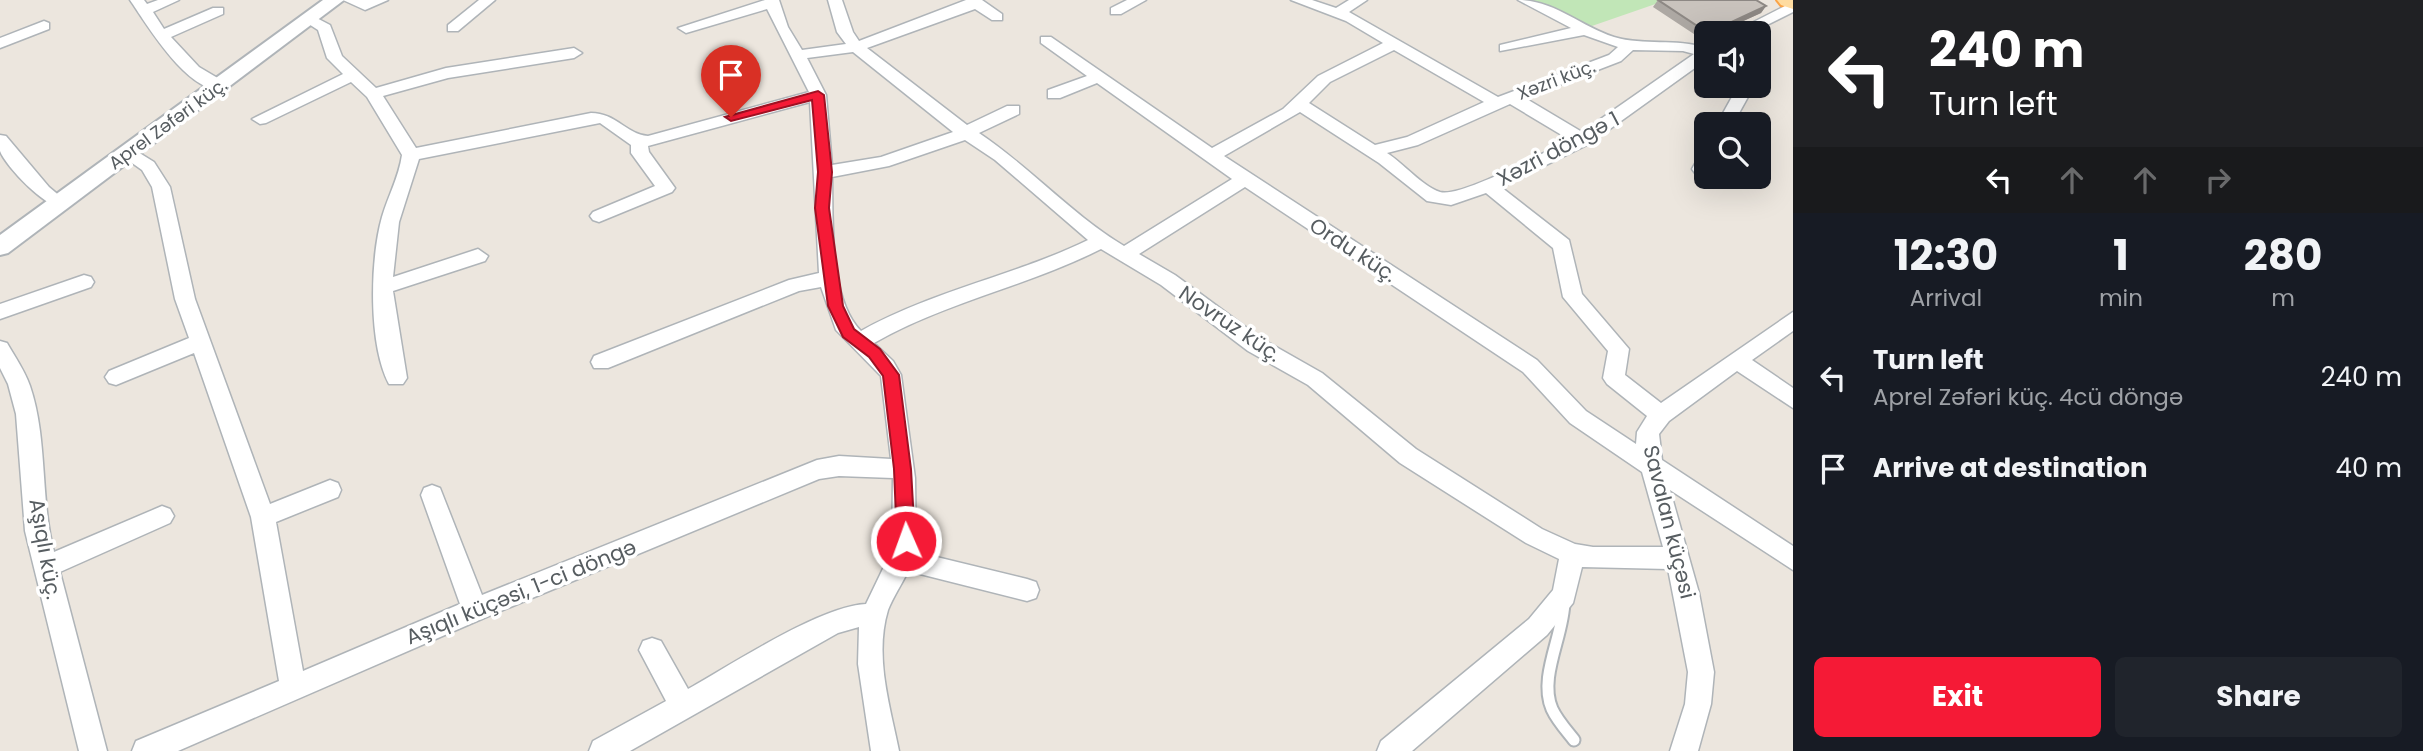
<!DOCTYPE html>
<meta charset="utf-8">
<style>
body{margin:0;font-family:Poppins,sans-serif;background:#20242c;color:#f1f3f6;height:100vh;display:flex;flex-direction:column;font-size:26px;white-space:nowrap}
*{box-sizing:border-box;margin:0}
p{font-size:23px;color:#9ea1a6}
.icon{flex:none;width:38px;height:38px;fill:none;stroke:currentColor;stroke-width:2;stroke-linecap:round;stroke-linejoin:round}
.map{position:relative;flex:1;overflow:hidden}
.side{display:flex;flex-direction:column;background:#171b24;width:630px}
.side>*{flex:none}
.banner{background:#202124;color:#fff;overflow:hidden}
.controls{position:absolute;left:1694px;top:21px;display:grid;gap:14px}
.controls a{display:grid;place-items:center;width:77px;height:77px;border-radius:10px;background:#171b24;box-shadow:0 7px 28px #0002;font-size:35px}
.pin{position:absolute;display:grid;place-items:center;width:60px;height:60px;color:#fff;margin:-72px -30px;border-radius:50% 50% 50% 0;rotate:-45deg;box-shadow:0 0 7px #0007}
.pin .icon{rotate:45deg}
.me{position:absolute;width:77px;margin:-38px;rotate:358deg;stroke-linejoin:round;filter:drop-shadow(0 0 5px #0008)}
.turn{display:flex;align-items:center;gap:24px;height:147px;padding:0 21px;font-size:32px}
.turn .icon{width:91px;height:91px;stroke-width:2.5}
.turn b{display:block;font-size:49px;line-height:60px}
.lanes{display:flex;align-items:center;height:66px;padding:0 21px;background:#0003;justify-content:center;gap:35px;direction:ltr}
.lanes .off{opacity:.35}
.eta{display:flex;justify-content:space-evenly;align-items:center;height:119px;text-align:center}
.eta b{font-size:42px;font-weight:700;line-height:49px}
.cta{display:flex;gap:14px;margin-top:auto;padding:14px 21px}
.cta a{flex:1;height:80px;border-radius:10px;background:#f51a36;color:#fff;font-size:28px;font-weight:700;line-height:80px;text-align:center}
.cta a+a{background:#20242c;color:#f1f3f6}
ul{padding:0;list-style:none}
li{display:flex;align-items:center;gap:21px;height:91px;padding:0 21px}
li div{flex:1}
li b{display:block;font-size:26px}
li em{font-style:normal}
main{display:flex;flex:1;min-height:0}
.map>svg:first-child{display:block}
.green{fill:#c1e6b7}
.lines{fill:none;stroke-linecap:round;stroke-linejoin:round}
.service-casing{stroke:#afb4b8;stroke-width:15}
.minor-casing{stroke:#afb4b8;stroke-width:3}
.tertiary-casing{stroke:#afb4b8;stroke-width:4}
.primary-casing{stroke:#fba447;stroke-width:4}
.service{stroke:#fff;stroke-width:11}
.minor{fill:#fff;fill-rule:evenodd}
.tertiary{fill:#fff;fill-rule:evenodd}
.primary{fill:#ffdca0;fill-rule:evenodd}
.wall{fill:#ada8a3}
.shaded-wall{fill:#8d8884}
.building{fill:#c9c3bd;stroke:#8d8884;stroke-width:2}
.route{fill:#f51a36;stroke:#9f1123;stroke-width:2}
.labels{text-anchor:middle;stroke-width:7;stroke-linejoin:round;paint-order:stroke}
.far-street-label{font-size:18px;fill:#575d61;stroke:#fff}
.street-label{font-size:21px;fill:#575d61;stroke:#fff}
</style>
<main>
<div class="map">
<svg width="1793" height="751" viewBox="0 0 1793 751">
<rect width="100%" height="100%" fill="#ece6de"/>
<polygon class="green" points="1532,0 1667,0 1589,27"/>
<g class="lines">
<defs>
<path id="service" d="M 1564,601 C 1564,635 1538,677 1552,709 C 1557,720 1566,730 1574,740"/>
<g id="minor">
<path d="M 130,0 L 144,0 L 147,4 L 158,0 L 179,0 L 153,12 L 164,29 L 213,8 L 223,8 L 223,14 L 171,37 L 199,67 L 226,83 L 226,89 C 190,98 146,23 130,0 Z"/>
<polygon points="343,0 388,0 365,10"/>
<polygon points="479,0 495,0 458,31 448,31 448,25"/>
<path d="M 765,0 L 779,0 L 788,27 L 802,50 L 846,44 L 837,32 L 828,0 L 842,0 L 853,32 L 859,41 L 966,0 L 982,0 L 1002,14 L 1002,20 L 992,20 L 975,9 L 867,48 L 967,125 L 1007,106 L 1019,106 L 1019,114 L 979,133 C 1030,167 1071,214 1124,246 L 1232,179 L 1097,83 L 1060,98 L 1048,98 L 1048,90 L 1087,76 L 1041,43 L 1041,37 L 1051,37 L 1212,148 L 1283,109 L 1318,76 L 1383,43 L 1346,21 L 1291,0 L 1312,0 L 1336,8 L 1349,0 L 1367,0 L 1349,12 L 1498,97 L 1609,55 L 1618,47 L 1584,35 L 1500,51 L 1500,45 L 1571,28 L 1518,0 C 1554,0 1580,26 1614,37 C 1644,46 1676,38 1706,48 L 1706,60 L 1589,144 L 1501,187 L 1569,240 L 1582,294 L 1629,349 L 1625,375 L 1661,403 L 1793,312 L 1793,331 L 1752,360 L 1793,388 L 1793,408 L 1737,371 L 1669,421 L 1659,434 L 1662,460 L 1793,546 L 1793,570 L 1670,490 L 1699,593 L 1714,672 L 1711,704 L 1698,751 L 1670,751 L 1685,704 L 1688,672 L 1668,569 L 1582,567 L 1573,603 L 1547,635 L 1412,751 L 1377,751 L 1381,741 L 1529,619 L 1553,590 L 1559,559 L 1526,543 L 1400,463 L 1308,385 L 1248,351 L 1161,285 L 1101,249 C 1028,286 945,302 874,343 L 893,361 L 901,375 L 915,478 L 916,552 L 1027,579 L 1036,582 L 1039,590 L 1036,598 L 1027,601 L 908,571 C 902,584 893,597 888,610 C 874,656 890,706 899,751 L 871,751 L 858,664 L 859,627 L 838,633 L 630,751 L 589,751 L 593,741 L 666,701 L 639,650 L 643,641 L 652,638 L 661,641 L 688,689 C 731,665 820,606 866,604 L 892,550 L 893,478 L 839,476 L 819,479 L 484,618 L 178,751 L 132,751 L 136,741 L 279,681 L 251,517 L 194,353 L 116,385 L 109,383 L 105,377 L 109,371 L 189,338 L 175,299 L 152,187 L 142,170 L 118,153 L 121,149 L 133,149 L 154,162 L 170,187 L 195,299 L 270,504 L 330,480 L 338,483 L 341,490 L 338,497 L 276,522 L 303,671 L 460,604 L 421,495 L 424,488 L 432,485 L 440,488 L 482,595 L 817,460 L 839,456 L 891,459 L 881,376 L 836,330 L 821,287 L 799,291 L 608,368 L 594,368 L 591,362 L 594,356 L 789,280 L 819,273 L 810,102 L 648,146 L 649,152 L 675,188 L 672,192 L 599,222 L 593,220 L 590,216 L 593,212 L 655,186 L 631,153 L 631,145 L 600,123 L 419,159 L 399,222 L 393,277 L 478,249 L 488,256 L 485,261 L 393,291 L 407,378 L 403,384 L 389,384 C 368,344 370,260 382,217 C 388,196 399,177 402,155 L 367,97 L 351,82 L 266,123 L 260,124 L 252,119 L 343,74 L 327,58 L 318,30 L 301,19 L 309,14 L 330,25 L 342,56 L 376,88 L 446,68 L 574,48 L 582,53 L 574,58 L 448,78 L 383,96 L 416,148 L 591,113 C 616,113 626,134 648,136 L 809,92 L 767,9 L 686,33 L 678,28 ZM 1394,50 L 1484,102 L 1407,137 L 1375,145 L 1309,103 L 1330,82 ZM 1633,50 L 1683,51 L 1694,54 L 1582,132 L 1525,98 L 1621,61 ZM 853,52 L 953,132 L 881,157 L 832,165 L 826,95 L 807,58 ZM 1510,104 L 1570,140 C 1546,151 1461,198 1440,192 C 1422,186 1403,163 1387,153 L 1418,145 ZM 1300,112 L 1379,163 L 1427,201 L 1451,205 L 1486,193 L 1553,248 L 1563,297 L 1608,351 L 1603,378 L 1607,384 L 1647,416 L 1637,432 L 1636,444 L 1586,411 L 1537,360 L 1224,156 ZM 965,140 L 995,160 L 1088,240 C 1014,276 932,291 861,331 C 829,299 833,221 832,177 L 889,166 ZM 1245,187 L 1523,372 L 1570,423 L 1642,472 L 1663,547 L 1593,547 L 1575,544 L 1542,529 L 1416,449 L 1322,373 L 1262,339 L 1175,275 L 1139,254 Z"/>
<polygon points="1127,0 1146,0 1121,14 1111,14 1111,8"/>
<polygon points="1793,2 1793,12 1751,33 1732,33"/>
<polygon points="44,21 49,23 49,29 0,48 0,38"/>
<polygon points="1738,86 1754,86 1733,124 1717,124"/>
<path d="M 0,135 L 6,136 L 49,187 L 68,203 L 65,207 C 49,212 6,167 0,151 C 0,147 0,139 0,135 Z"/>
<polygon points="1706,153 1706,173 1695,173 1692,169 1700,155"/>
<polygon points="84,275 91,277 94,282 91,287 0,319 0,304"/>
<path d="M 0,341 L 7,343 C 15,357 25,371 30,386 C 48,439 40,498 54,552 L 162,506 L 170,509 L 174,516 L 170,523 L 60,572 L 107,751 L 79,751 L 25,531 L 16,414 L 8,384 L 0,368 Z"/>
</g>
<polygon id="tertiary" points="323,0 344,0 8,253 0,255 0,235"/>
<polygon id="primary" points="1777,0 1793,0 1793,9 1781,5"/>
</defs>
<use href="#service" class="service-casing"/>
<use href="#minor" class="minor-casing"/>
<use href="#tertiary" class="tertiary-casing"/>
<use href="#primary" class="primary-casing"/>
<use href="#service" class="service"/>
<use href="#minor" class="minor"/>
<use href="#tertiary" class="tertiary"/>
<use href="#primary" class="primary"/>
</g>
<polygon class="wall" points="1658,0 1766,6 1761,13 1717,33 1706,33 1706,38 1703,40 1653,7"/>
<polygon class="shaded-wall" points="1766,6 1761,13 1717,33 1708,33"/>
<polygon class="building" points="1658,0 1756,0 1766,6 1708,33"/>
<polygon class="route" points="818,91 824,95 832,172 829,208 843,306 854,329 880,349 899,375 911,469 915,541 912,547 906,549 899,547 897,541 894,469 883,376 869,357 843,337 828,306 815,208 818,172 812,100 731,121 725,117"/>
<g class="labels">
<g class="far-street-label">
<text transform="translate(1556 80) rotate(-21)" y="6">Xəzri küç.</text>
<text transform="translate(168 124) rotate(-36)" y="6">Aprel Zəfəri küç.</text>
</g>
<g class="street-label">
<text transform="translate(1558 149) rotate(-28)" y="7">Xəzri döngə 1</text>
<text transform="translate(1353 250) rotate(33)" y="7">Ordu küç.</text>
<text transform="translate(1230 324) rotate(34)" y="7">Novruz küç.</text>
<text transform="translate(1669 522) rotate(76)" y="7">Savalan küçəsi</text>
<text transform="translate(45 549) rotate(80)" y="7">Aşıqlı küç.</text>
<text transform="translate(521 592) rotate(-22)" y="7">Aşıqlı küçəsi, 1-ci döngə</text>
</g>
</g>
</svg>
<div class="controls">
<a><svg class="icon" aria-label="sound" viewBox="0 0 24 24"><path d="M4 9h4l5-4v14l-5-4H4zM17 9q2 3 0 6"/></svg></a>
<a><svg class="icon" aria-label="search" viewBox="0 0 24 24"><circle cx="10" cy="10" r="6"/><path d="M15 15l6 6"/></svg></a>
</div>
<div class="pin" style="left:731px;top:117px;background:#d93025"><svg class="icon" aria-label="arrive" viewBox="0 0 24 24"><path d="M6 21V4h12l-3 4 3 4H6"/></svg></div>
<svg class="me" style="left:906px;top:541px" viewBox="-20 -20 40 40"><circle r="17" fill="#f51a36" stroke="#fff" stroke-width="3"/><path d="M0-11L8 9 0 5-8 9z" fill="#fff"/></svg>
</div>
<section class="side">
<div class="banner">
<div class="turn"><svg class="icon" aria-label="left" viewBox="0 0 24 24"><path d="M17 20v-9H6M10 6l-5 5 5 5"/></svg><div><b>240 m</b>Turn left</div></div>
<div class="lanes"><svg class="icon" aria-label="left" viewBox="0 0 24 24"><path d="M17 20v-9H6M10 6l-5 5 5 5"/></svg><svg class="icon off" aria-label="ahead" viewBox="0 0 24 24"><path d="M12 20V5M6 11l6-6 6 6"/></svg><svg class="icon off" aria-label="ahead" viewBox="0 0 24 24"><path d="M12 20V5M6 11l6-6 6 6"/></svg><svg class="icon off" aria-label="right" viewBox="0 0 24 24"><path d="M7 20v-9h11M14 6l5 5-5 5"/></svg></div>
</div>
<div class="eta">
<div><b>12:30</b><p>Arrival</p></div>
<div><b>1</b><p>min</p></div>
<div><b>280</b><p>m</p></div>
</div>
<ul>
<li><svg class="icon" aria-label="left" viewBox="0 0 24 24"><path d="M17 20v-9H6M10 6l-5 5 5 5"/></svg><div><b>Turn left</b><p>Aprel Zəfəri küç. 4cü döngə</p></div><em>240 m</em></li>
<li><svg class="icon" aria-label="arrive" viewBox="0 0 24 24"><path d="M6 21V4h12l-3 4 3 4H6"/></svg><div><b>Arrive at destination</b></div><em>40 m</em></li>
</ul>
<div class="cta"><a>Exit</a><a>Share</a></div>
</section>
</main>
